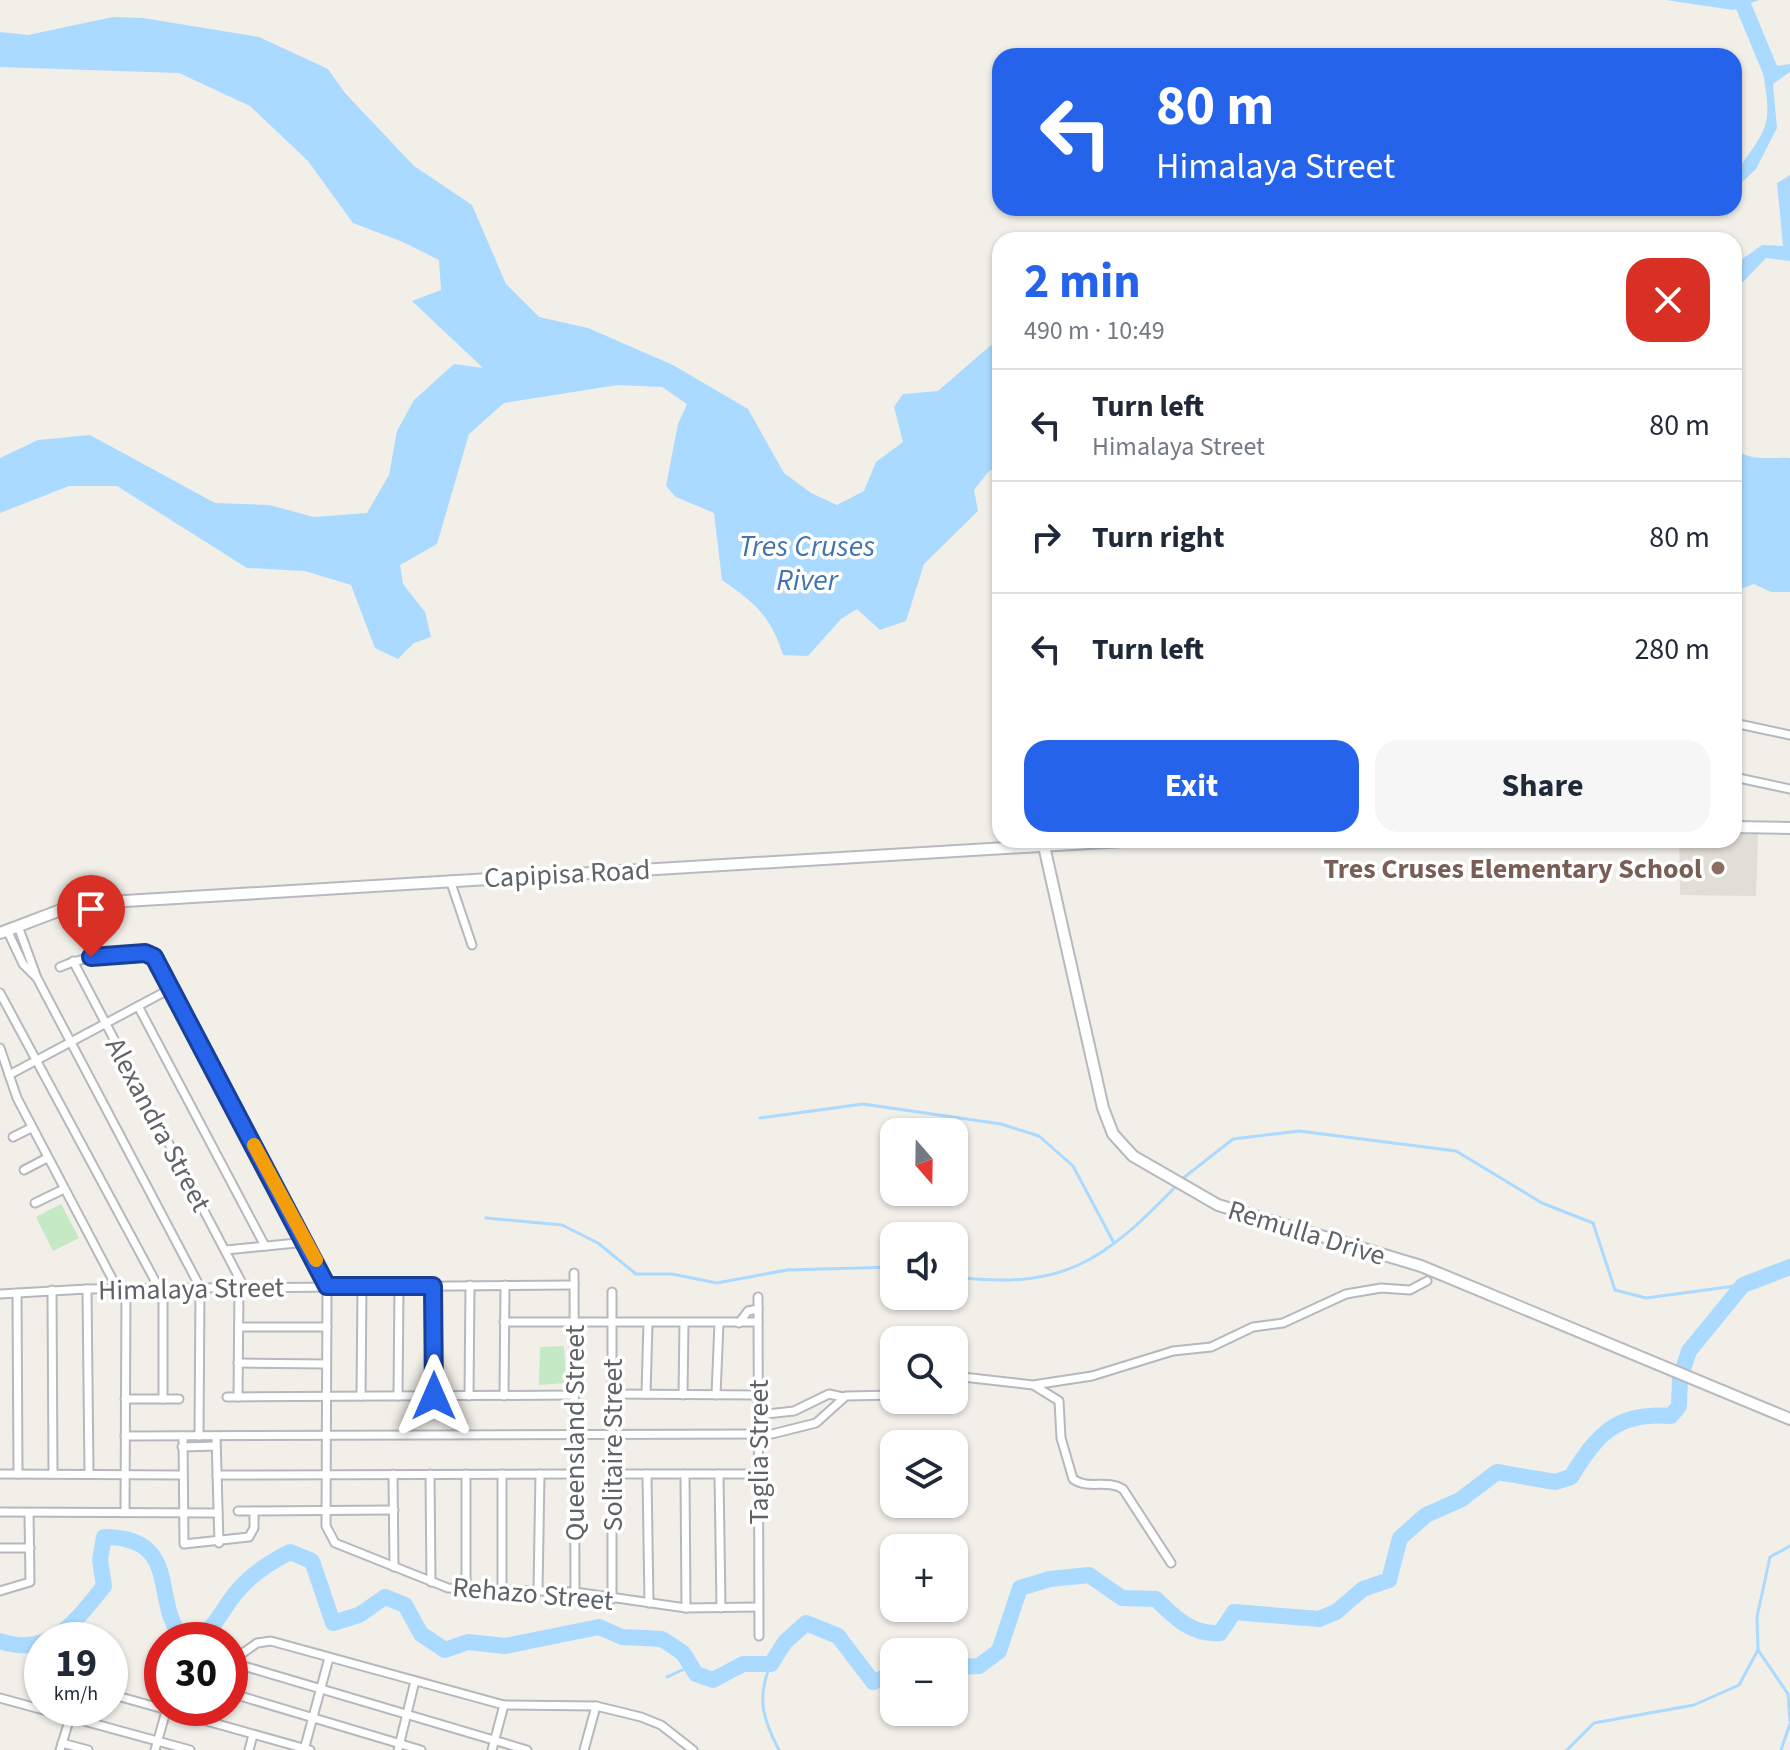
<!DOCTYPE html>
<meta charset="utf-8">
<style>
body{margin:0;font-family:"Source Sans 3",sans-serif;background:#f6f6f7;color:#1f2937;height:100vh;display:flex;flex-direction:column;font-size:30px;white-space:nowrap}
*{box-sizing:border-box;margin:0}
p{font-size:26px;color:#747a83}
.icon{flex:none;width:44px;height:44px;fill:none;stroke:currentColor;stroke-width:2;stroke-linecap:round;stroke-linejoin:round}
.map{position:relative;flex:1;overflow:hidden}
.details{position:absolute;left:992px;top:232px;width:750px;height:616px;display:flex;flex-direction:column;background:#fff;border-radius:24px;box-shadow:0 2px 6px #0004}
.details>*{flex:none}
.banner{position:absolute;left:992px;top:48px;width:750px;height:168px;border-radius:24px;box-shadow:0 2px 6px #0004;background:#2563eb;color:#fff;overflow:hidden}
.needle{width:52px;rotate:160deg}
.controls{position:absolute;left:880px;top:1118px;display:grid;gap:16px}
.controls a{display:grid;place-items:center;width:88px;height:88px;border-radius:16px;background:#fff;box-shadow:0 2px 6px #0004;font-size:40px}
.speed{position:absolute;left:24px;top:1622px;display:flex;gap:16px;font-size:40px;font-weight:700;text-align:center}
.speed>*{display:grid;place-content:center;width:104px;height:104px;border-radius:50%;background:#fff;box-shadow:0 2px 6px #0004;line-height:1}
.speed small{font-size:20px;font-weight:400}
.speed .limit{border:12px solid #d22;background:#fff;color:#111}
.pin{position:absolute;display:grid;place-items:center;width:68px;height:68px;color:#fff;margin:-82px -34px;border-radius:50% 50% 50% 0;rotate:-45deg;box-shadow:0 0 8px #0007}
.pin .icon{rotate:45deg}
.me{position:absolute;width:88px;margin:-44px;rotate:0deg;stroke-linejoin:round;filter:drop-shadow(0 0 6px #0008)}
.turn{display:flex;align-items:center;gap:28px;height:168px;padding:0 32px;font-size:36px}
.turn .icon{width:104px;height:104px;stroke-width:2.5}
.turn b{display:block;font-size:56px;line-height:68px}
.round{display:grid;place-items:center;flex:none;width:84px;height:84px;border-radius:24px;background:#f6f6f7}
.head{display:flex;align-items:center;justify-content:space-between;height:136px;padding:0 32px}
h1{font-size:48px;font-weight:700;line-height:60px;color:#2563eb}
.action{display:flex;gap:16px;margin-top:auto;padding:16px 32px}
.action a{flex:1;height:92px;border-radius:24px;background:#2563eb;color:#fff;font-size:32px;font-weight:700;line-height:92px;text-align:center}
.action a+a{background:#f6f6f7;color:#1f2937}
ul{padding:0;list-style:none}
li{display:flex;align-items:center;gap:24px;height:112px;padding:0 32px;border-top:2px solid #e0e1e3}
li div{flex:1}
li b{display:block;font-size:30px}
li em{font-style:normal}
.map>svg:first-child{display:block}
.education{fill:#e1ded6}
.green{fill:#c5e8c5}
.water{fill:#aadaff}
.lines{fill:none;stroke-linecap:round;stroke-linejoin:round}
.stream{stroke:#aadaff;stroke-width:3}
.river{stroke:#aadaff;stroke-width:16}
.street-casing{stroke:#b5b8bc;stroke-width:11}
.secondary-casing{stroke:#b6babf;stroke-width:14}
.street{stroke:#fff;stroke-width:7}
.secondary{stroke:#fff;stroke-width:10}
.route-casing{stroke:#184099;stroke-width:20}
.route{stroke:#2563eb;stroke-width:14}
.slow{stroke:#f59e0b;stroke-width:14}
.education-dot{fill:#8d6e63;stroke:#fff;stroke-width:3}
.labels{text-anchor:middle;stroke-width:7;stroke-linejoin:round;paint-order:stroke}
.education-label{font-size:28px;font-weight:bold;fill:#785e54;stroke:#fff;text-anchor:end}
.street-label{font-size:28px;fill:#5f6368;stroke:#fff}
.water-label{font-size:30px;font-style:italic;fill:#4174aa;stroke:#fff}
</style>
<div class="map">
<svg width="1790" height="1750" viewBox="0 0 1790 1750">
<rect width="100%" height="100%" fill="#f1efe8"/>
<polygon class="education" points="1734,833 1758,833 1756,896 1680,895 1679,840 1734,840"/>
<g class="green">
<polygon points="61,1204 79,1238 53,1251 36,1217"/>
<polygon points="564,1346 566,1383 539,1385 540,1347"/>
</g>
<g class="water">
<polygon points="1666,0 1759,0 1733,10"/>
<path d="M 113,17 L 143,18 L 259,37 L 328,69 L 345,93 L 414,166 L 472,205 L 506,284 L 539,317 L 588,328 L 673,365 L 748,409 L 784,473 L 811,493 L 837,505 L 864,491 L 876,462 L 903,442 L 894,407 L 903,394 L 938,391 L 991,345 L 1000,348 L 1000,466 L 989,471 L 974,490 L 978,511 L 924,564 L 906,621 L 880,630 L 857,609 L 841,619 L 808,656 L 783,655 C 771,616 755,603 722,580 L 714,513 L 676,497 L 666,486 L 678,424 L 687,404 L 662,387 L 618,385 L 504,403 L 469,434 L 437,544 L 400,565 L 403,584 L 425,612 L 431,637 L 414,643 L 398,659 L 375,648 L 351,585 L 305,571 L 247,568 L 117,486 L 69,486 L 0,513 L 0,458 L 38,440 L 90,435 L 215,503 L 269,505 L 314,517 L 367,513 L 389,475 L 397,431 L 414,400 L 454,364 L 483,368 L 412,301 L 441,290 L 439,260 L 403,242 L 353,223 L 308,161 L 250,106 L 179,73 L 0,67 L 0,32 L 28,35 Z"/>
<path d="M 1761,52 L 1776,66 L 1790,64 L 1790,72 L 1773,84 L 1777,128 L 1756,169 L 1734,190 C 1734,163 1760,148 1766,122 C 1771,100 1761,75 1761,52 Z"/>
<polygon points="1790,175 1790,261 1766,258 1743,282 1734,285 1738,262 1762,245 1783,246 1777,183"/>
<path d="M 1734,448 C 1749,462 1771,457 1790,458 L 1790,592 L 1771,592 L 1754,584 L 1734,592 Z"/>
</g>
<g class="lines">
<g class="stream">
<polyline points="760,1118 863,1104 1001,1124 1039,1136 1073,1166 1114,1243"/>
<polyline points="1182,1179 1233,1139 1299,1131 1456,1151 1542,1203 1593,1223 1615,1290 1646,1298 1743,1285"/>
<polyline points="486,1218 562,1225 598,1243 636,1274 672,1274 717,1283 787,1270 894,1267"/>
<path d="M 954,1277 C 1064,1290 1103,1262 1177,1185"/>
<polyline points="1758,1650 1788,1694 1790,1721"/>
<path d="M 771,1664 C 756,1697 763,1720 779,1750"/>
<polyline points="667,1677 691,1666"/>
<polyline points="1567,1750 1594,1723 1694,1705 1739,1685 1758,1650 1757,1617 1770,1557 1790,1546"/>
<polyline points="1781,1750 1790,1724"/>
</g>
<g class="river">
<polyline points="1741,0 1771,72"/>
<path d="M 195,1640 C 218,1625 219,1614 235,1594 C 249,1576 270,1562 290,1552 L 312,1561 L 333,1623 L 359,1615 L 385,1597 L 405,1605 L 421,1634 L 445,1650 L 468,1642 L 505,1646 L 599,1627 L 622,1637 L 662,1639 L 683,1653 L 696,1674 L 713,1680 L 743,1664 L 771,1664 L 785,1642 L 806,1623 L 838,1636 L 873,1682 L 894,1674"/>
<path d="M 0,1641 C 50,1658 76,1621 104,1586 L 100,1560 L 104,1537 C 185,1537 149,1606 185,1640"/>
<polyline points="918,1652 924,1647 942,1652"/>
<path d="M 954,1667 L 979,1666 L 999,1651 L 1020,1588 L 1050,1579 L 1089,1575 L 1122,1598 L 1156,1599 C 1175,1618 1192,1635 1220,1633 L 1234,1612 L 1319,1619 L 1336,1612 L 1363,1589 L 1389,1580 L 1400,1538 L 1426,1515 L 1460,1500 L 1497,1472 L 1555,1482 L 1571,1477 C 1598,1433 1617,1412 1671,1416 L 1679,1406 L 1680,1378 L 1689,1351 L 1743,1285 L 1790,1267"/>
</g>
<defs>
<g id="street">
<polyline points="1734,723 1790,735"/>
<polyline points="1734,777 1790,789"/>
<polyline points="450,880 472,945"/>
<polyline points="18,926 37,978 200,1287 199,1436"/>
<polyline points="7,930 23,964 36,977"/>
<polyline points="73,961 244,1287"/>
<path d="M 60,967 C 80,958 135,946 154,957 L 319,1266 L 327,1286 L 326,1526 L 335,1543 L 448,1588 L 575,1592 L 686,1608 L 758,1607"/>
<polyline points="0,993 159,1288"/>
<polyline points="138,1006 265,1246"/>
<polyline points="0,1048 17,1098 117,1288"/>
<polyline points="9,1075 170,989"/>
<polyline points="13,1137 31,1128"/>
<polyline points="24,1170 47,1158"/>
<polyline points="35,1203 64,1189"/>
<polyline points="226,1250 307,1242"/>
<polyline points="574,1273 575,1592"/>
<polyline points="433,1286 434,1396"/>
<polyline points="163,1288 163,1399"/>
<polyline points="87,1289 89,1474"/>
<polyline points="52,1290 53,1474"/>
<polyline points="17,1293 18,1474"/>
<polyline points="0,1294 87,1289 574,1285"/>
<polyline points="758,1297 759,1636"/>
<polyline points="504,1322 758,1322"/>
<polyline points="739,1323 748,1311 758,1309"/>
<polyline points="239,1327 327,1327"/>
<polyline points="238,1363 326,1364"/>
<polyline points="954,1376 1033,1385 1092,1376 1173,1351 1211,1347 1253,1327 1283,1323 1346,1294 1381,1288 1410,1290 1427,1281"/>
<path d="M 1035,1386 L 1059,1401 L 1061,1438 L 1073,1479 C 1088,1490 1107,1479 1123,1489 L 1171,1563"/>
<polyline points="612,1394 758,1395"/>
<polyline points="646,1394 648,1323"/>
<polyline points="683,1395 684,1323"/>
<polyline points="716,1395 719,1323"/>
<polyline points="361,1396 362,1286"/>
<polyline points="398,1396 399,1286"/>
<polyline points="469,1396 470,1285"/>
<polyline points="504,1396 505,1285"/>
<polyline points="227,1397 574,1395"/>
<polyline points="238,1397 239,1287"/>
<polyline points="125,1399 179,1399"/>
<polyline points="758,1415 794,1411 829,1394 843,1397"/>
<polyline points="125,1436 772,1434 816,1423 846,1396 894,1395"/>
<polyline points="183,1436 184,1544 249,1537 254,1528 254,1511"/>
<polyline points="216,1436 219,1543"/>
<polyline points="182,1447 216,1446"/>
<polyline points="0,1474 182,1475"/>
<polyline points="393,1474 394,1567"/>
<polyline points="430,1474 431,1582"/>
<polyline points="502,1474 502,1591"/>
<polyline points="612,1474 758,1474"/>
<polyline points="647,1474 649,1603"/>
<polyline points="685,1474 686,1608"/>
<polyline points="719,1474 721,1608"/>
<polyline points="217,1475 574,1474"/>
<polyline points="238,1511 394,1510"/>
<polyline points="0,1512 218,1513"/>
<polyline points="125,1512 126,1288"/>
<polyline points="0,1548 30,1548"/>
<polyline points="0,1591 30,1582 29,1513"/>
<polyline points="466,1591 466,1474"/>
<polyline points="538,1591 540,1474"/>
<polyline points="612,1599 612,1292"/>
<polyline points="230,1662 257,1643 271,1641 504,1705 596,1706 641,1717 661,1725 693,1750"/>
<polyline points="230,1662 527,1750"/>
<polyline points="230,1693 421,1750"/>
<polyline points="110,1694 310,1750"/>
<polyline points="0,1698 190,1750"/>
<polyline points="62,1743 88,1750"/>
<polyline points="60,1750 73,1708"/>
<polyline points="155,1750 167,1708"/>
<polyline points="249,1750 253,1735"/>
<polyline points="304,1750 329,1658"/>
<polyline points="398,1750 415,1681"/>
<polyline points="492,1750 504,1705"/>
<polyline points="584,1750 596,1706"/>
</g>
<g id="secondary">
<polyline points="1734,827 1790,828"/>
<polyline points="1044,846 1103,1108 1113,1134 1133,1156 1218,1205 1421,1266 1790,1419"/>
<polyline points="0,933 66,908 92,903 1139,840"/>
</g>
</defs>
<use href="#street" class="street-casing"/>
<use href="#secondary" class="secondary-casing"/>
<use href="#street" class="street"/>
<use href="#secondary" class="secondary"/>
</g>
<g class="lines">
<defs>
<polyline id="route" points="91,957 145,953 154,957 327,1286 433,1286 434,1396"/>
</defs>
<use href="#route" class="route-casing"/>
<use href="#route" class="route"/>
<polyline class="slow" points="254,1145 316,1260"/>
</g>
<circle class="education-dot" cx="1718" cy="868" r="8"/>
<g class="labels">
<g class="education-label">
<text x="1702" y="878">Tres Cruses Elementary School</text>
</g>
<g class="street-label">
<text transform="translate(567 873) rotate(-3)" y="10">Capipisa Road</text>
<text transform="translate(159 1124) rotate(62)" y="10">Alexandra Street</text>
<text transform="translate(1307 1232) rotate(17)" y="10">Remulla Drive</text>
<text transform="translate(191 1288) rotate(-1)" y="10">Himalaya Street</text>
<text transform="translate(574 1433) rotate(-90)" y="10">Queensland Street</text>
<text transform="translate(612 1445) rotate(-90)" y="10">Solitaire Street</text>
<text transform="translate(758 1452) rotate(-90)" y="10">Taglia Street</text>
<text transform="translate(533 1593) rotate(5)" y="10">Rehazo Street</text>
</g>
<g class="water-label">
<text x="807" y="556">Tres Cruses<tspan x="807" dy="34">River</tspan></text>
</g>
</g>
</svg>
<div class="controls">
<a><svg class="needle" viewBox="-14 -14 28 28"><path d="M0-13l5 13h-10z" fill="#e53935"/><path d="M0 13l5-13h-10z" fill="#747a83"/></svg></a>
<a><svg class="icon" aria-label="sound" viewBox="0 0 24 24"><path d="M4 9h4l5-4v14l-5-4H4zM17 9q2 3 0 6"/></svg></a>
<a><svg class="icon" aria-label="search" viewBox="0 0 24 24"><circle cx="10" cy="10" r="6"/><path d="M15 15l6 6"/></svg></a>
<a><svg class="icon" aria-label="layers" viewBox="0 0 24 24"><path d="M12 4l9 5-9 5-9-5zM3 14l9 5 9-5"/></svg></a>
<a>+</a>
<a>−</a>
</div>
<div class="speed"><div>19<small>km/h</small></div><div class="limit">30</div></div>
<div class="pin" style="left:91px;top:957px;background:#d93025"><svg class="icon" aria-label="arrive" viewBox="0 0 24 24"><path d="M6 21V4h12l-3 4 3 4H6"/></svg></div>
<svg class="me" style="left:434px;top:1396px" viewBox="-20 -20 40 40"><path d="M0-17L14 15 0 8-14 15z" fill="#2563eb" stroke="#fff" stroke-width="4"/></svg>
<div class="banner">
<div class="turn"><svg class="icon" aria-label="left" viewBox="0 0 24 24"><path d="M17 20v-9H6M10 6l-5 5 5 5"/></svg><div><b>80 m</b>Himalaya Street</div></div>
</div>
<section class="details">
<div class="head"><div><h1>2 min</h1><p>490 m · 10:49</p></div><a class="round" style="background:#d93025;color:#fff"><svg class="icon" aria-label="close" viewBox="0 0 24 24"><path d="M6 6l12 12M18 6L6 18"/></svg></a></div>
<ul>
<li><svg class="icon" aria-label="left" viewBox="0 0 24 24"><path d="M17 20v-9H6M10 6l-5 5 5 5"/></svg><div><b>Turn left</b><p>Himalaya Street</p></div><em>80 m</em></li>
<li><svg class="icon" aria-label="right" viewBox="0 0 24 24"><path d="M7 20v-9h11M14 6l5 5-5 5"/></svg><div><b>Turn right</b></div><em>80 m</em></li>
<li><svg class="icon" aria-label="left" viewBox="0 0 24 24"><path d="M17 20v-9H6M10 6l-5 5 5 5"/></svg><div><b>Turn left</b></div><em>280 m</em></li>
</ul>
<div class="action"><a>Exit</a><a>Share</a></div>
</section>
</div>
